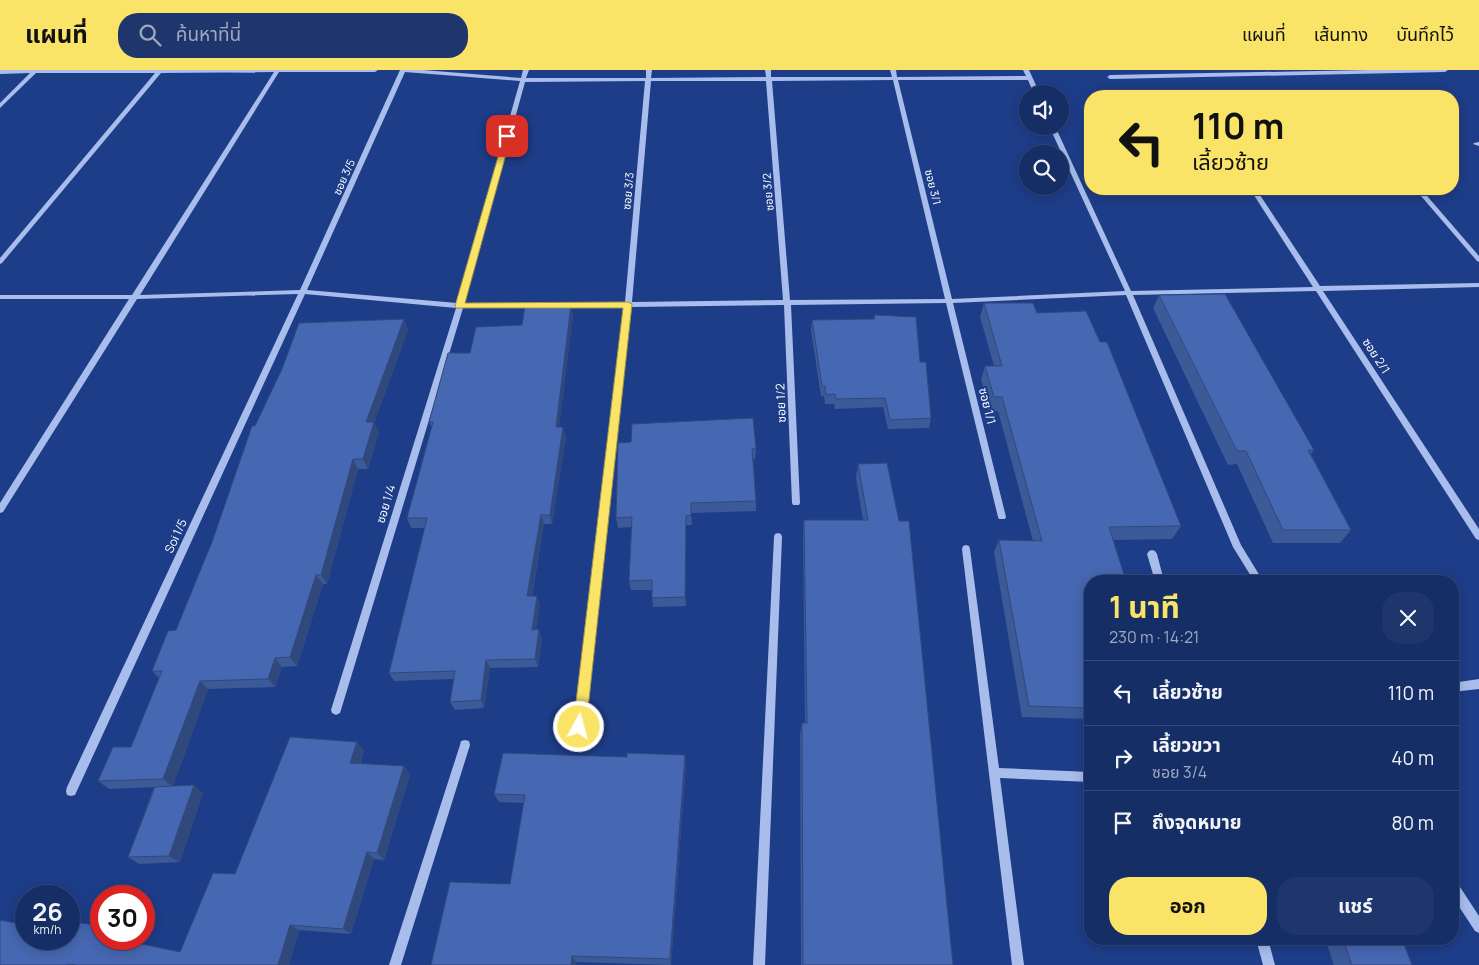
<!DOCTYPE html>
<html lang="th">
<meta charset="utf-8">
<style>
body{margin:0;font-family:Manrope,"Noto Sans Thai",sans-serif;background:#1f366c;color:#f1f3f6;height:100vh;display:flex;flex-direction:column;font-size:19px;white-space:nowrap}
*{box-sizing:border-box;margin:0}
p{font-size:16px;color:#9ea8bf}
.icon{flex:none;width:28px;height:28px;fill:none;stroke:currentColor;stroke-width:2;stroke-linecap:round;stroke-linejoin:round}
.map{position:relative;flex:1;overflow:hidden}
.panel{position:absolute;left:1084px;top:505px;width:375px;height:370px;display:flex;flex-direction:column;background:#162e66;border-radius:20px;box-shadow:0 2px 12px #0003,0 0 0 1px #354a7a}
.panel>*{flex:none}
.guide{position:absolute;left:1084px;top:20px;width:375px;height:105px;border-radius:20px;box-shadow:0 2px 12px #0003,0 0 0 1px #354a7a;background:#fae467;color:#111;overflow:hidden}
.buttons{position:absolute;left:1019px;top:15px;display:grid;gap:10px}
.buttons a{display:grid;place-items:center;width:50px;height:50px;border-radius:50%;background:#162e66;box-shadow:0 2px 12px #0003,0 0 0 1px #354a7a;font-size:25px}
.speed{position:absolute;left:15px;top:815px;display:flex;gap:10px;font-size:25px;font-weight:700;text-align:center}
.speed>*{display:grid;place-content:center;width:65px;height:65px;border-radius:50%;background:#162e66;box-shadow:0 2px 12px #0003,0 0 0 1px #354a7a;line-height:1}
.speed small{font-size:12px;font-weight:400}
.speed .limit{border:8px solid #d22;background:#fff;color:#111}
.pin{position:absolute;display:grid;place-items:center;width:42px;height:42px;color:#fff;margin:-21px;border-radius:10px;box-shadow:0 2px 8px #0006}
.me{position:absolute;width:55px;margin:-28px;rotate:7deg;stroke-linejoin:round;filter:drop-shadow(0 0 4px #0008)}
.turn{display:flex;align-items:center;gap:18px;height:105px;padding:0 25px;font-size:22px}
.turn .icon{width:65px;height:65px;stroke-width:2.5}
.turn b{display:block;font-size:35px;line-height:42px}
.round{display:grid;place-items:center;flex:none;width:52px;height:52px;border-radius:20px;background:#1f366c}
.summary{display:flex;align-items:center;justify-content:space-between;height:85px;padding:0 25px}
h1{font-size:30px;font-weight:700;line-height:38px;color:#fae467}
.primary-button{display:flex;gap:10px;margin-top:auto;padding:10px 25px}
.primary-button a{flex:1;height:58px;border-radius:20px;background:#fae467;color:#111;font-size:20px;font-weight:700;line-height:58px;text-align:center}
.primary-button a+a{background:#1f366c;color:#f1f3f6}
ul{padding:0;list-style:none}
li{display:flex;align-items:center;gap:15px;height:65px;padding:0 25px;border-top:1px solid #354a7a}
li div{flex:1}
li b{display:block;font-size:19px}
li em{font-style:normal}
header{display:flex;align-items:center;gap:30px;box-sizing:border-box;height:70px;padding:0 25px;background:#fae467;color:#111}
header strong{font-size:24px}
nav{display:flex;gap:28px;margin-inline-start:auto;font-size:18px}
.search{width:350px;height:45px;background:#1f366c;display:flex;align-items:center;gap:12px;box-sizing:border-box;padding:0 18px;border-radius:20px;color:#9ea8bf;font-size:19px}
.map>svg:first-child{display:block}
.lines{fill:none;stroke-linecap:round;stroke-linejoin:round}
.minor{fill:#a8bdeb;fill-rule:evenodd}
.wall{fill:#3c5998}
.shaded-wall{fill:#31487c}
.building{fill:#4667b1;stroke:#31487c}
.route{fill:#fae467;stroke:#a29443}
.labels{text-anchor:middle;stroke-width:4;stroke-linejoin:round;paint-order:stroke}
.far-street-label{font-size:11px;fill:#fff;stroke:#1e3d88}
.street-label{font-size:12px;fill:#fff;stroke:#1e3d88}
</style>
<header>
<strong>แผนที่</strong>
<div class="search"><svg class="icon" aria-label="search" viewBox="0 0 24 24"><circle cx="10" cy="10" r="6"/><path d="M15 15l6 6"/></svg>ค้นหาที่นี่</div>
<nav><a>แผนที่</a><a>เส้นทาง</a><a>บันทึกไว้</a></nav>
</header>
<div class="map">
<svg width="1479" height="895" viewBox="0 0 1479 895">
<rect width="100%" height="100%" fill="#1e3d88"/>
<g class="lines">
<g class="minor">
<path d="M 0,0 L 378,0 L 375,2 L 279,2 L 140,225 L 300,220 L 400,0 L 423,0 L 521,8 L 523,0 L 529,0 L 526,8 L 646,8 L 646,0 L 652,0 L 651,8 L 766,7 L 765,0 L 771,0 L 771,7 L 892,7 L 890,0 L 896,0 L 897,7 L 1026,6 L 1023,0 L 1029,0 L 1040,24 L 1034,24 L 1028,10 L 898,10 L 952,229 L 1125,221 L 1049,56 L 1055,56 L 1131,221 L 1313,217 L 1250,119 L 1256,119 L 1320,216 L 1479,213 L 1479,217 L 1323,221 L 1479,459 L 1479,470 L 1476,469 L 1316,221 L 1133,225 L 1241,475 L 1263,511 L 1254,511 L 1233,477 L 1126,225 L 953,233 L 1006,447 L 1005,449 L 999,449 L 998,447 L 946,233 L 791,235 L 800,433 L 799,435 L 793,435 L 792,433 L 784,235 L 631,237 L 584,657 L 583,660 L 579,662 L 575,660 L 574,657 L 624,237 L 463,238 L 341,640 L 340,643 L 336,645 L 332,643 L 331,640 L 456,238 L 305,224 L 75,725 L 71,726 L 67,725 L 66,721 L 67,717 L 298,224 L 137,229 L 3,442 L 0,443 L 0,433 L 129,229 L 0,229 L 0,225 L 132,225 L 274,2 L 161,3 L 2,193 L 0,194 L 0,188 L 155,3 L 36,3 L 0,38 L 0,33 L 30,3 L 0,4 ZM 405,2 L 520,11 L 457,233 L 307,220 ZM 893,10 L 945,229 L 790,230 L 772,11 ZM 645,11 L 625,232 L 464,234 L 525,12 ZM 651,11 L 766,11 L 783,230 L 632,232 Z"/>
<polygon points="1368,0 1448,0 1445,2 1110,9 1107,7 1110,5"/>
<polygon points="1479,72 1479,76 1473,74 1474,73"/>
<polygon points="1415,119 1421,119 1479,186 1479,192 1477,191"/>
<polygon points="778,463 781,464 782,467 765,895 753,895 774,467 775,464"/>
<polygon points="966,475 969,476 970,479 999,698 1090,702 1090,712 1000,708 1024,895 1012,895 962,479 963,476"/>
<polygon points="1152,480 1155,481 1157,484 1164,511 1155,511 1147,484 1149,481"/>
<polygon points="1479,609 1479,619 1452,622 1452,613"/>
<polygon points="465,670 469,671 470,675 401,895 389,895 460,675 461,671"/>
<polygon points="1452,809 1456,811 1479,846 1479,863 1475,861 1452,826"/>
<polygon points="1256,869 1268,869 1275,895 1263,895"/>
</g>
</g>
<g class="wall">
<polygon points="1159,225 1314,380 1311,384 1351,460 1340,473 1273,473 1237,394 1228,395 1153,238"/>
<polygon points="984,233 1037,243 1181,456 1172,469 1113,470 1090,511 1090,649 1022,647 994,482 999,470 1033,471 998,341 989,341 981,309 985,296 994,296 980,247"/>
<polygon points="573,245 559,357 566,367 552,454 544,454 532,526 540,534 536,559 542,568 538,597 490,598 484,638 455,640 450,632 454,609 394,611 389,603 425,458 411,458 407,448 432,358 429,352 470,283"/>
<polygon points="874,245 920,292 931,348 929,358 888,359 883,337 835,339 834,334 825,334 824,326 821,326 811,260 812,250 874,249"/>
<polygon points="404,249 408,260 374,353 379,362 368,399 358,399 327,514 323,514 297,596 282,597 275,617 208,619 173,716 203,723 180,792 139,794 128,787 154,717 109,719 98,711 131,677 159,608 152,601 176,560 212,472 255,356"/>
<polygon points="631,372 756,378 755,389 753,389 756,431 756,441 691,443 692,455 686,455 686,536 653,537 652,528 652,520 631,520 629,511 632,457 618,458 616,448"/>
<polygon points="858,394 953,895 801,895 800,664 802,653 805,653 803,464 804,450 863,450 856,408"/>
<polygon points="364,680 360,694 404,696 410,705 384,790 374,789 351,864 299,860 289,895 0,895 26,869 125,869 124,870 180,882 235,804"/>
<polygon points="685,685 686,694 671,895 576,892 576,895 431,895 510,814 524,733 499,732 494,724 627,687"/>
<polygon points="1325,869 1402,869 1412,895 1334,895"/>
</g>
<g class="shaded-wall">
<polygon points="571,235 573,245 558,367 556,357"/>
<polygon points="404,249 408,260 374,353 379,362 368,399 363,389 366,352"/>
<polygon points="563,357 566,367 552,454 550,445"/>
<polygon points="353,389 358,399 327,514 321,505"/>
<polygon points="541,445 544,454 530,534 527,526"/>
<polygon points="686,446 686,536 685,527"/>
<polygon points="316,505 323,514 297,596 290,587"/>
<polygon points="537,526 540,534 535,568 532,560"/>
<polygon points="539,559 542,568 538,597 535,589"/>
<polygon points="275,588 282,597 275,617 268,609"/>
<polygon points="486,590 490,598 484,638 481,630"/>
<polygon points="200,611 208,619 173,717 163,709"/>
<polygon points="357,672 364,680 357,701 350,693"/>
<polygon points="685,685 686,694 671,895 670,889"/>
<polygon points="404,696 410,705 384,790 377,783"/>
<polygon points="194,715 203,723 180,792 169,786"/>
<polygon points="367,782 374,789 351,864 343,859"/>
<polygon points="290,855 299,860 289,895 278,895"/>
<polygon points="572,886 576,892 576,895 571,895"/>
</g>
<g class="building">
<polygon points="1225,224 1314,380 1308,380 1351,460 1283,460 1246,381 1237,381 1159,225"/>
<polygon points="984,233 1033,233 1037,243 1086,241 1100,272 1107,272 1181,456 1109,457 1126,511 1090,511 1090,638 1029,636 999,470 1042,471 1002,327 994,327 985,296 1002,296"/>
<polygon points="571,235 556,357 563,357 550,445 541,445 527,526 537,526 532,560 539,559 535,589 486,590 481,630 450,632 455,601 389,603 427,448 407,448 433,352 429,352 448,283 470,283 476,257 522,255 525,236"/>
<polygon points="874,245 916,247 920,292 926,292 931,348 890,350 885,328 836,329 835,324 826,325 825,316 822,316 812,250 875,249"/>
<polygon points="404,249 366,352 374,352 363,389 353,389 321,505 316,505 290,587 275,588 268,609 200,611 163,709 98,711 113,677 131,677 162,601 152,601 168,561 176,560 212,472 252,356 255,356 282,299 299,253"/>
<polygon points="753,348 756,378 752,379 756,431 691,433 691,445 686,446 685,527 652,528 652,510 629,511 632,447 616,448 618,373 631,372 632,354"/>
<polygon points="887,393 899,451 909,451 953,895 803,895 802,653 807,653 804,450 868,450 858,394"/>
<polygon points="1376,505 1381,511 1316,511"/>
<polygon points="290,667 357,672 350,693 404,696 377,783 367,782 343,859 290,855 278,895 77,895 68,894 67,895 0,895 0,850 26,855 26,869 69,869 69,851 101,856 101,869 117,869 180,882 213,803 235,804"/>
<polygon points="503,683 627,687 627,683 685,685 670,889 572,886 571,895 431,895 450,812 510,814 525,725 494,724"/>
<polygon points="194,715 169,786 128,787 155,717"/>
<polygon points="1343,869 1402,869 1412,895 1352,895"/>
</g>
<polygon class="route" points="507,64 511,66 465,233 628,232 632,234 586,657 584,661 579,663 575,661 573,657 623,238 456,238 455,236 504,66"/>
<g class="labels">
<g class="far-street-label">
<text transform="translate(344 107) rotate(-66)" y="4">ซอย 3/5</text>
<text transform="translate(933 117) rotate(76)" y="4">ซอย 3/1</text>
<text transform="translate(628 121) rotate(-85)" y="4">ซอย 3/3</text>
<text transform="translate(768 122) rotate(-95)" y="4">ซอย 3/2</text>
</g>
<g class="street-label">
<text transform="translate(1376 286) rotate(57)" y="4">ซอย 2/1</text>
<text transform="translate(781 333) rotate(-92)" y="4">ซอย 1/2</text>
<text transform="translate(987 336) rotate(76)" y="4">ซอย 1/1</text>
<text transform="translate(386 434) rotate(-73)" y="4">ซอย 1/4</text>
<text transform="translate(176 466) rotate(-65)" y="4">Soi 1/5</text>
</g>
</g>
</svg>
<div class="buttons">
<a><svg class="icon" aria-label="sound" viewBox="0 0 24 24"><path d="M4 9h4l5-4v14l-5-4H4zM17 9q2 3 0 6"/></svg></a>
<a><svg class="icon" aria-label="search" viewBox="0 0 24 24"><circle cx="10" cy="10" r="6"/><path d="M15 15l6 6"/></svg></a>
</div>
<div class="speed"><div>26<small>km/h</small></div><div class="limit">30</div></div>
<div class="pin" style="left:507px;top:66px;background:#d93025"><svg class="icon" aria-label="arrive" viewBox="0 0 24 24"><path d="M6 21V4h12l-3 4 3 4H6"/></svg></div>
<svg class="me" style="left:579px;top:657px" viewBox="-20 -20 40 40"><circle r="17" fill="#fae467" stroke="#fff" stroke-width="3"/><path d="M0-11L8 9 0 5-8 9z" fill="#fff"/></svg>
<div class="guide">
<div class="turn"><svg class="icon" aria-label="left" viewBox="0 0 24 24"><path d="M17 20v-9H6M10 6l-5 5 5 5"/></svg><div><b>110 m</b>เลี้ยวซ้าย</div></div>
</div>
<section class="panel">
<div class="summary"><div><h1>1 นาที</h1><p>230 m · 14:21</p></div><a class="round"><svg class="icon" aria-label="close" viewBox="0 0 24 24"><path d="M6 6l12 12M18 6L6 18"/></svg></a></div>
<ul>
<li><svg class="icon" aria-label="left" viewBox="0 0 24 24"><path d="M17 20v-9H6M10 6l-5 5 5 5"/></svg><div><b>เลี้ยวซ้าย</b></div><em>110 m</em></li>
<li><svg class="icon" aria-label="right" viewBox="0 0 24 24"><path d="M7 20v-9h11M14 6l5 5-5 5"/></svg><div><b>เลี้ยวขวา</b><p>ซอย 3/4</p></div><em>40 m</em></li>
<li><svg class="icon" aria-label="arrive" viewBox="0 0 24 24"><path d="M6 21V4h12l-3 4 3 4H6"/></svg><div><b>ถึงจุดหมาย</b></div><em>80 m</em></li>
</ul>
<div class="primary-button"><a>ออก</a><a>แชร์</a></div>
</section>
</div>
